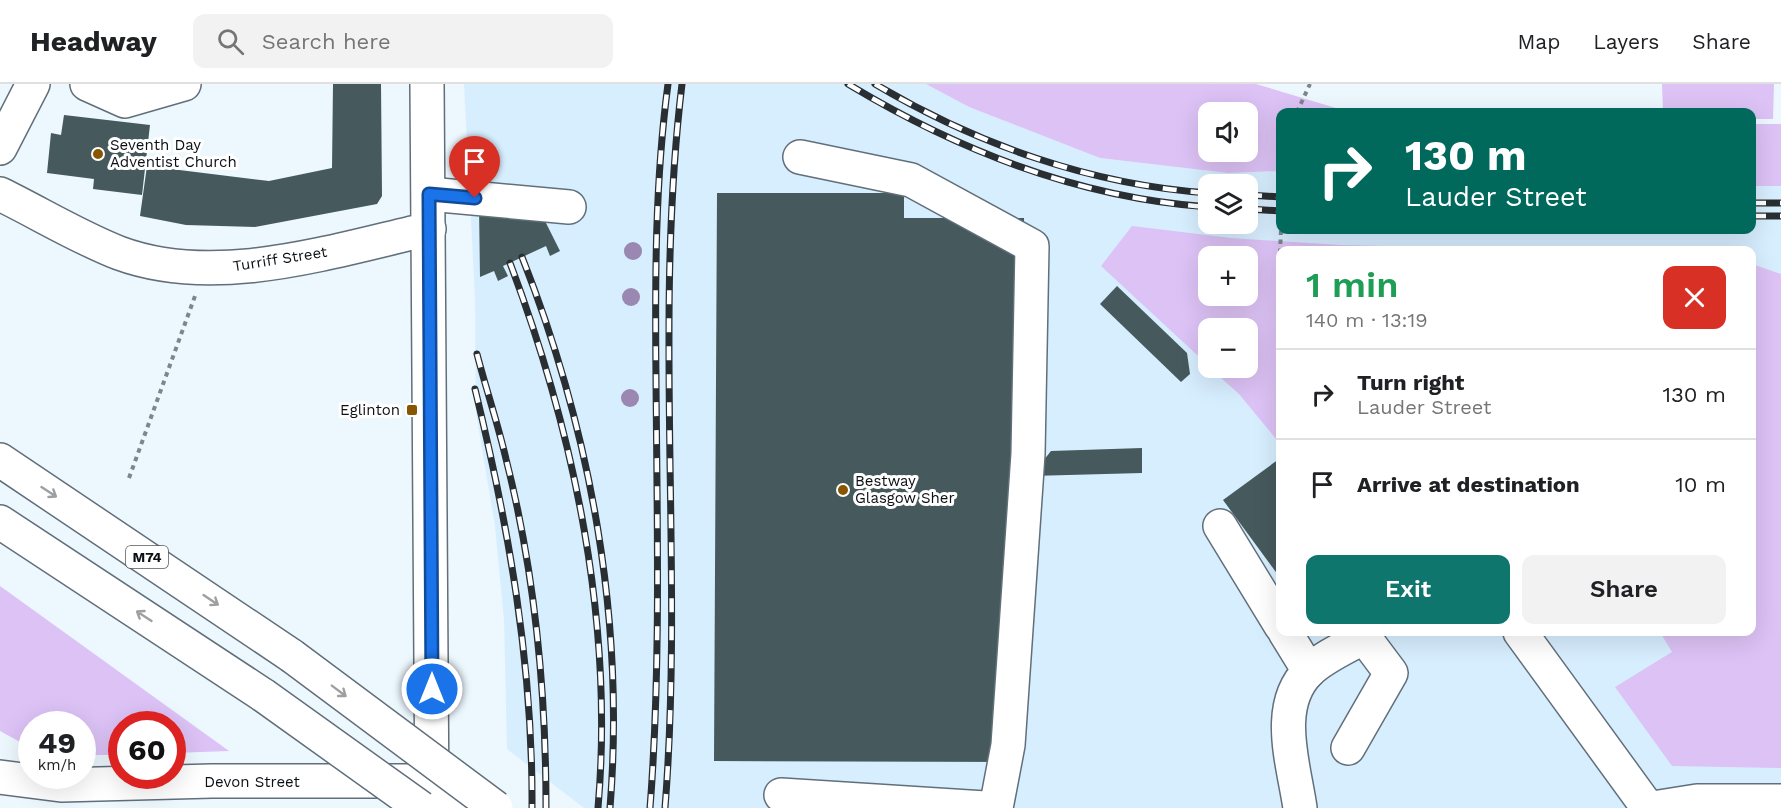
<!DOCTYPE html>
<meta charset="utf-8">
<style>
body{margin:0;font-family:"Work Sans",sans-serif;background:#f2f2f2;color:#202124;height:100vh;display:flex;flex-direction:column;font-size:22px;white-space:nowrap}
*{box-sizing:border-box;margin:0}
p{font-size:20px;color:#757577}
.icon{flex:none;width:33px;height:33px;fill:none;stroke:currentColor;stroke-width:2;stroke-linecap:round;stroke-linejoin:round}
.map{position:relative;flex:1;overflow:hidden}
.side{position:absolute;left:1276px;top:162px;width:480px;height:390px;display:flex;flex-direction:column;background:#fff;border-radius:12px;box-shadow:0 6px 24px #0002}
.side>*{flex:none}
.banner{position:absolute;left:1276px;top:24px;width:480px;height:126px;border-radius:12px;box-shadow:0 6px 24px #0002;background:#00695c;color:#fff;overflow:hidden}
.fabs{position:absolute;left:1198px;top:18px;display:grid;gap:12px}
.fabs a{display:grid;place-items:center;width:60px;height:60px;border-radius:12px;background:#fff;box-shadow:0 6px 24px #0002;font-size:30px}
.speed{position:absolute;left:18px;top:627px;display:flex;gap:12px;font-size:30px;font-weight:700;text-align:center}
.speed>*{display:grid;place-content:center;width:78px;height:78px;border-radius:50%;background:#fff;box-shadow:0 6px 24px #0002;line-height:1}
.speed small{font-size:15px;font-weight:400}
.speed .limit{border:9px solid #d22;background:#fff;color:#111}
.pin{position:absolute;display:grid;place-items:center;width:51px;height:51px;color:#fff;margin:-62px -26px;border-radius:50% 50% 50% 0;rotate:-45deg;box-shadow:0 0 6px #0007}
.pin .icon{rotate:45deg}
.me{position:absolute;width:66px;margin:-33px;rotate:0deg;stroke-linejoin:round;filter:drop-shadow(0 0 4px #0008)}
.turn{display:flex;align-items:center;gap:21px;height:126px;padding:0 30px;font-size:27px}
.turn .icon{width:78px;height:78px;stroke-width:2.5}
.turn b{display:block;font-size:42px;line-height:51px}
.round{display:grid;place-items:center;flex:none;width:63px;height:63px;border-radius:12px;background:#f2f2f2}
.head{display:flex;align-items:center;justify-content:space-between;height:102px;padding:0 30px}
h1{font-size:36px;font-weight:600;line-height:45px;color:#1e9e55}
.action{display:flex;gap:12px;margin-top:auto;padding:12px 30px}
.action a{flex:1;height:69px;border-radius:12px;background:#0f766e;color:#fff;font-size:24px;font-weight:600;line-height:69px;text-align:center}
.action a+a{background:#f2f2f2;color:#202124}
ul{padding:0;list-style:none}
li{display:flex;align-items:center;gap:18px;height:90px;padding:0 30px;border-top:2px solid #e0e0e0}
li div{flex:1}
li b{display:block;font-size:22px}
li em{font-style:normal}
header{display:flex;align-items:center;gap:36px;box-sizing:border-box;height:84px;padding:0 30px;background:#fff;border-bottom:2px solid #e0e0e0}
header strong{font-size:28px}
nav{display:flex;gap:33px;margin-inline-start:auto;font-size:21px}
.search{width:420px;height:54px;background:#f2f2f2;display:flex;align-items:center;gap:15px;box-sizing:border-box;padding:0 21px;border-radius:12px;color:#757577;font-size:22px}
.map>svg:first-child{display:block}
.built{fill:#d7eeff;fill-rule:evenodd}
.green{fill:#dcc2f5;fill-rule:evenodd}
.building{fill:#46595c}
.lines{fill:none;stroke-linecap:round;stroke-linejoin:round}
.minor-casing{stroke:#616f7a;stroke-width:36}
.major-casing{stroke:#616f7a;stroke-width:36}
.highway-casing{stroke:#616f7a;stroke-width:36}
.path{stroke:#7e868b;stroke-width:4;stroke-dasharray:4.5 4.5;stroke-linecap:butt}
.minor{stroke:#fff;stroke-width:33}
.major{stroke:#fff;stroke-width:33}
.highway{stroke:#fff;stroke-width:33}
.rail-casing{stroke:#282e32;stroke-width:7}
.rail{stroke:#fff;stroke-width:4.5;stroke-dasharray:14;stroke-linecap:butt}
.highway-bridge-casing{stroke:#616f7a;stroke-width:36;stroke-linecap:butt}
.highway-bridge{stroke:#fff;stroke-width:33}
.tree{fill:#9a88b2}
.oneway{stroke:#9d9fa1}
.route-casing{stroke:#114b97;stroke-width:15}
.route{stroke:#1a73e8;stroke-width:10}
.poi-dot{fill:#850;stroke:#fff;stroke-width:2}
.labels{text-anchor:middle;stroke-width:6;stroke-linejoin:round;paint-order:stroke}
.shield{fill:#fff;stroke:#54585a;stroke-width:1.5}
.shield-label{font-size:14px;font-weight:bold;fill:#0b1014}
.poi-label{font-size:15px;fill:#0b1014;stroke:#fff;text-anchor:start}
.street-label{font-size:15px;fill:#0b1014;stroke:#fff}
</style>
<header>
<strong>Headway</strong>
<div class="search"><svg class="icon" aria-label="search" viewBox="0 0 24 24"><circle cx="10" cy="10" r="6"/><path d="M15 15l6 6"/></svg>Search here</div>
<nav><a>Map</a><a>Layers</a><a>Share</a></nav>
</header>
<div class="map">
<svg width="1781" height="724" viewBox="0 0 1781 724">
<rect width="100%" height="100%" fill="#edf7fe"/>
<path class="built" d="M 464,0 L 926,0 L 969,23 L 1100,74 L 1228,89 L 1281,87 L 1281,146 L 1752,146 L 1752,102 L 1781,102 L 1781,724 L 584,724 L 507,665 L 504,536 L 495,442 L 476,329 L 475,214 ZM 1209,100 L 1248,100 L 1248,140 L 1209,140 ZM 1281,166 L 1752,166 L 1752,548 L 1281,548 ZM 1209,172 L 1248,172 L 1248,212 L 1209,212 ZM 1209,244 L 1248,244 L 1248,284 L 1209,284 Z"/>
<g class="green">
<path d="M 926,0 L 1256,0 L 1349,28 L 1281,28 L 1281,87 L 1228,89 L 1100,74 L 969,23 ZM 1248,28 L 1248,68 L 1209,68 L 1209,28 Z"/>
<polygon points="1662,0 1774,0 1773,35 1752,35 1752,28 1663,28"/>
<rect x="1752" y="40" width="29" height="62"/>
<path d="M 1132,142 L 1231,154 L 1340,161 L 1576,166 L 1281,166 L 1281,361 L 1239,310 L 1210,284 L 1248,284 L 1248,244 L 1209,244 L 1209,282 L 1101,182 ZM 1209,172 L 1248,172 L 1248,212 L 1209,212 Z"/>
<polygon points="1752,180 1781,190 1781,684 1672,682 1615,603 1672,568 1660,548 1752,548"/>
<polygon points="0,502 229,667 173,669 172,640 122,640 121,671 83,671 82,640 32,640 31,664 0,647"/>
</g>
<g class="building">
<polygon points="333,0 381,0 382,112 377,120 255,143 186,141 140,132 147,82 269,97 332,84"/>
<polygon points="64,31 150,41 142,111 93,105 94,95 47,89 51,49 61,51"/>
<polygon points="717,109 904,109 904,134 1024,134 1021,678 714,677"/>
<polygon points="479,122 540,127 560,167 550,172 546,162 503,182 508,192 498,197 494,187 480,193"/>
<polygon points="1117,202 1187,269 1190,290 1181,298 1100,220"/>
<polygon points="1142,364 1142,389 1031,392 1051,367"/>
<polygon points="1279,375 1281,378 1281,495 1223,416"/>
</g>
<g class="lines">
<defs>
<g id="minor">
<polyline points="87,0 125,17 184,0"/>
<polyline points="0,64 33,0"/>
<polyline points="800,73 911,96 1032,162 1028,370 1008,661 996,724"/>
<path d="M 0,110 C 39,129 78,153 119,169 C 216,205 332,167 429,145"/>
<polyline points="429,110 569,123"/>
<polyline points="1220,442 1281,542"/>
<polyline points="1285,548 1309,587"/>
<polyline points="1520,548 1648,724"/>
<polyline points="0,693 61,701 212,697 432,697 456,711"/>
<polyline points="781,711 985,724"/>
<path d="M 1300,724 C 1294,681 1273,622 1309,587 C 1323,573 1347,563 1364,553 L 1391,589 L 1348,664"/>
<polyline points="1653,724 1697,717 1781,717"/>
</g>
<polyline id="major" points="427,0 432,724"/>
<g id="highway">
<polyline points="0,376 292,572"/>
<polyline points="0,438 263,611"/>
</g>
</defs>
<use href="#minor" class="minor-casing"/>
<use href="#major" class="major-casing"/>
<use href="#highway" class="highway-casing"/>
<g class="path">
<polyline points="1297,28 1310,0"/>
<polyline points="1280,169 1281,146"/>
<polyline points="129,394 195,212"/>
</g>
<use href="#minor" class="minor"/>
<use href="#major" class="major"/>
<use href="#highway" class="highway"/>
<defs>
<g id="rail">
<path d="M 848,0 C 959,67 1079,114 1209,123"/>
<path d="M 875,0 C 976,60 1091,101 1209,109"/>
<polyline points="1248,111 1281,113"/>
<polyline points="1752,119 1781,119"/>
<polyline points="1248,125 1281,127"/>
<polyline points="1752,132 1781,132"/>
<path d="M 522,173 C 591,348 625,536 610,724"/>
<path d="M 510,179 C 575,351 614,540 598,724"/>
<path d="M 477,270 C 486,305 498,340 506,375 C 535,489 546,607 546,724"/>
<path d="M 475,305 C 509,444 533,581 532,724"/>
<path d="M 650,724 C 661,582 657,437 656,294 C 655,196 655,97 668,0"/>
<path d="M 665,724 C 684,483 653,240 682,0"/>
</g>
</defs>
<use href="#rail" class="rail-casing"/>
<use href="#rail" class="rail"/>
<defs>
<g id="highway-bridge">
<polyline points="292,572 496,724"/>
<polyline points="263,611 421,724"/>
</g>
</defs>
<use href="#highway-bridge" class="highway-bridge-casing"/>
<use href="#highway-bridge" class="highway-bridge"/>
</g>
<g class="tree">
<circle cx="633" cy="167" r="9"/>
<circle cx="631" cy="213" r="9"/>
<circle cx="630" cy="314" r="9"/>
</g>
<defs><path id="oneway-shaft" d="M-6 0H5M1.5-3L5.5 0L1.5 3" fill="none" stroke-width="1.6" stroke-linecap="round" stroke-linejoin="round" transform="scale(1.5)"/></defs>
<g class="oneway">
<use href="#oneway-shaft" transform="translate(49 408) rotate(33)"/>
<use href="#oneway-shaft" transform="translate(211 516) rotate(34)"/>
<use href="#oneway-shaft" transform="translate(144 532) rotate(-147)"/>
<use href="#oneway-shaft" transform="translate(339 607) rotate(37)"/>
</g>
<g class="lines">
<defs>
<polyline id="route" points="432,605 429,110 475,114"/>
</defs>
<use href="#route" class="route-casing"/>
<use href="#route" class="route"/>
</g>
<g class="poi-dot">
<circle cx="98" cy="70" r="6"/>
<rect x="406" y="320" width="12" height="12" rx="3"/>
<circle cx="843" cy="406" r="6"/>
</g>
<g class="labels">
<rect class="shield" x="126" y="462" width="42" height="22" rx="4.5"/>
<g class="shield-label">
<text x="147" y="478">M74</text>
</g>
<g class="poi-label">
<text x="110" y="66">Seventh Day<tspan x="110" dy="17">Adventist Church</tspan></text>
<text x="400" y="331" text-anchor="end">Eglinton</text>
<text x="855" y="402">Bestway<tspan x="855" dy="17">Glasgow Sher</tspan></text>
</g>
<g class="street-label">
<text transform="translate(280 175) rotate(-9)" y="5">Turriff Street</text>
<text x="252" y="703">Devon Street</text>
</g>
</g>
</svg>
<div class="fabs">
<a><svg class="icon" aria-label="sound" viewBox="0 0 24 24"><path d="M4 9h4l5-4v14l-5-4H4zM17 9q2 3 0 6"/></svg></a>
<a><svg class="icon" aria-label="layers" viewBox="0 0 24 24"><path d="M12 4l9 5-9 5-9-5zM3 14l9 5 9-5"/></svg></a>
<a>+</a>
<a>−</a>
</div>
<div class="speed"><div>49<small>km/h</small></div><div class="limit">60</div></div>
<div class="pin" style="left:475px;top:114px;background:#d93025"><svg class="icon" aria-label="arrive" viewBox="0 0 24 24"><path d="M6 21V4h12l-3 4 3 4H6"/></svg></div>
<svg class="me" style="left:432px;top:605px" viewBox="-20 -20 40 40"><circle r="17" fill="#1a73e8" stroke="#fff" stroke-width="3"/><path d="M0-11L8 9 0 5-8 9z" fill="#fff"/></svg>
<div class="banner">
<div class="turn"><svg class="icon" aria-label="right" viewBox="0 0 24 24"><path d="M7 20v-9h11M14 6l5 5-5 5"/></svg><div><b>130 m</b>Lauder Street</div></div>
</div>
<section class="side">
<div class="head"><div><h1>1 min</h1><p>140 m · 13:19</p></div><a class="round" style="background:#d93025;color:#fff"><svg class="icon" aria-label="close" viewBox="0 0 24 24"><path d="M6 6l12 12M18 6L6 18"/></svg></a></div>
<ul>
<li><svg class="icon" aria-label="right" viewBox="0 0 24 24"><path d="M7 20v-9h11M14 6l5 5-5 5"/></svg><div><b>Turn right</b><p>Lauder Street</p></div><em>130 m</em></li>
<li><svg class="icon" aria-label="arrive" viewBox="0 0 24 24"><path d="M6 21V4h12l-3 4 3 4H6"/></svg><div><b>Arrive at destination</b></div><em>10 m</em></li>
</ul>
<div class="action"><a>Exit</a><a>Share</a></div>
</section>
</div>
